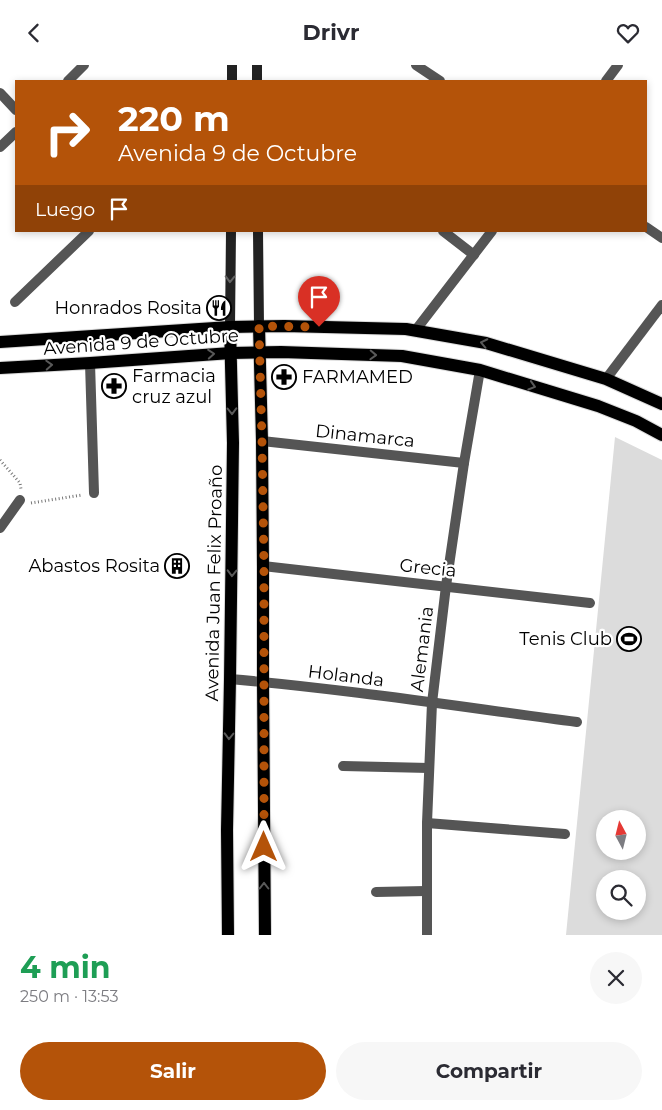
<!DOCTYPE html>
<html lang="es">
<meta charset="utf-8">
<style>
body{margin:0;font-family:Montserrat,sans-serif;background:#f7f7f7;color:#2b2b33;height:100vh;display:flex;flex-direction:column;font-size:19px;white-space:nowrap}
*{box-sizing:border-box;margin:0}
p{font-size:16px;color:#7c7c81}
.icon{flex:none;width:28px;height:28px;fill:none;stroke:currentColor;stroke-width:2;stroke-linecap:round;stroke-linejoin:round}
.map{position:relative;height:870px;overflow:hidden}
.details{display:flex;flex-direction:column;background:#fff;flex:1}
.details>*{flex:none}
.guide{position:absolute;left:15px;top:15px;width:632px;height:152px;border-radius:0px;box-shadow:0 2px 8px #0003;background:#b45309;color:#fff;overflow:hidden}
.needle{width:32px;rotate:353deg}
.fabs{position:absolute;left:596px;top:745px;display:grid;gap:10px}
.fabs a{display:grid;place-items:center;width:50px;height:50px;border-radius:50%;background:#fff;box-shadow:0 2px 8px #0003;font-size:25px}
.pin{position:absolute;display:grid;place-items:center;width:42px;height:42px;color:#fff;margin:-51px -21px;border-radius:50% 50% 50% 0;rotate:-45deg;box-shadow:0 0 5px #0007}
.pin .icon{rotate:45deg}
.me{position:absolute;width:55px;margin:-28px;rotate:0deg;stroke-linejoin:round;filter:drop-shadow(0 0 4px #0008)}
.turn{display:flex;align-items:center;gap:18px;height:105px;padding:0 20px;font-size:22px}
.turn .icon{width:65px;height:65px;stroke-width:2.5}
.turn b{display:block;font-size:35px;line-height:42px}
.then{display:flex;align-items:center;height:48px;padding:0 20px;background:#0003;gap:10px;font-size:19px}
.round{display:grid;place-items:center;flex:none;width:52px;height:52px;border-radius:26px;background:#f7f7f7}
.headline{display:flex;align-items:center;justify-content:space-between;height:85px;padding:0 20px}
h1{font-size:30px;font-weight:700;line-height:38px;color:#1e9e55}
.primary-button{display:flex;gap:10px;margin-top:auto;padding:10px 20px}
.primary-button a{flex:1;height:58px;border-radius:30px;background:#b45309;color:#fff;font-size:20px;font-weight:700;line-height:58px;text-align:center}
.primary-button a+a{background:#f7f7f7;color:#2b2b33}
header{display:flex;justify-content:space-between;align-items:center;height:65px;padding:0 20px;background:#fff;font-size:22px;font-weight:700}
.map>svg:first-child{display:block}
.green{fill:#dcdcdc;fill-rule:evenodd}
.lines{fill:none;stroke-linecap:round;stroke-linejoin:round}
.primary-casing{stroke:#dbdbdb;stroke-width:14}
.path{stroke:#777;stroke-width:3;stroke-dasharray:1 2.5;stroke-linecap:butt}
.street{stroke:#555;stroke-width:10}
.secondary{stroke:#222;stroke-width:10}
.primary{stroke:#000;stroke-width:12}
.oneway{stroke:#646464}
.oneway2{stroke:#595959}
.route{stroke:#b45309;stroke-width:9;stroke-dasharray:0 16.2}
.labels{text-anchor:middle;stroke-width:4.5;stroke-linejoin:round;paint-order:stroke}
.poi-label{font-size:18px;fill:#000;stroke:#fff;text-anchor:end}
.street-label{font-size:18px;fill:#000;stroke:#fff}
</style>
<header><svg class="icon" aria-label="back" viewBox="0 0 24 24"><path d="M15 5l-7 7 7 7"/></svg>Drivr<svg class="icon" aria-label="heart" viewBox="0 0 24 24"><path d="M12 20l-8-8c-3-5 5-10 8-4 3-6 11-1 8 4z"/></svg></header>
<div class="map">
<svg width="662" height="870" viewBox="0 0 662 870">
<rect width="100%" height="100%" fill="#fff"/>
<path class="green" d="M 615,372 L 662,395 L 662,870 L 566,870 ZM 605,754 L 638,754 L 638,786 L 605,786 ZM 605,814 L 638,814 L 638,846 L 605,846 Z"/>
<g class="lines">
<defs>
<g id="primary">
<polyline points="259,261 262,376 263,501 263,617 265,870"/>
<polyline points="0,277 230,262 284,261 406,264 486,278 606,314 662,339"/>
<polyline points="0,303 90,298 231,288 281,287 402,291 480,305 598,341 636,356 662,370"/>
<polyline points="228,870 227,765 230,614 233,378 230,262"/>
</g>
</defs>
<use href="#primary" class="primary-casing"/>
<g class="path">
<polyline points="0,395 20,418 21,424"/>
<polyline points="31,438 82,430"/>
</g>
<g class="street">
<polyline points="416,0 440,16"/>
<polyline points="68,16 84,0"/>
<polyline points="606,16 618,0"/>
<polyline points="0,28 16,45"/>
<polyline points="0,82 16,67"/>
<polyline points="646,162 662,173"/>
<polyline points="443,166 474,190"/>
<polyline points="15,237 89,166"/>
<polyline points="415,266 492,166"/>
<polyline points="90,298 94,428"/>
<polyline points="606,314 662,240"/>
<polyline points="262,376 464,398"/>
<polyline points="0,463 20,435"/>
<polyline points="263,501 590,538"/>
<path d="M 230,614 C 346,624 462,642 577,657"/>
<polyline points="343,701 429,703"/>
<polyline points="427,758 565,769"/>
<polyline points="376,827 426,826"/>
<polyline points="427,870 427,758 432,638 446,521 464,398 480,305"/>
</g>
<g class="secondary">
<polyline points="257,0 257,16"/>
<polyline points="232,16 232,0"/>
<polyline points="258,166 259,261"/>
<polyline points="230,262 231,166"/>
</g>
<use href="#primary" class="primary"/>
</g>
<defs><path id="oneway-chevron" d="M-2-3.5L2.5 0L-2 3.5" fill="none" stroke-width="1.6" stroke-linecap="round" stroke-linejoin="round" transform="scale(1.25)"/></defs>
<use class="oneway" href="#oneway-chevron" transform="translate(230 214) rotate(91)"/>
<g class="oneway2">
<use href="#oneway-chevron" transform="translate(484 278) rotate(-168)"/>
<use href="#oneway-chevron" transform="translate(211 289) rotate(-4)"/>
<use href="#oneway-chevron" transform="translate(373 290) rotate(2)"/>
<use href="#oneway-chevron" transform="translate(49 300) rotate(-3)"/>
<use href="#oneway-chevron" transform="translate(532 321) rotate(17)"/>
<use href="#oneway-chevron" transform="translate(232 346) rotate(89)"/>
<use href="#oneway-chevron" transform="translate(232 508) rotate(91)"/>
<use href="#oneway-chevron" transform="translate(229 671) rotate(91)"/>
<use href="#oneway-chevron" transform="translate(264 821) rotate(-90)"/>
</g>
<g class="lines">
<polyline class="route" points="264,782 264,501 262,376 259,261 319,262"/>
</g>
<defs>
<symbol id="restaurant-ring" viewBox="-11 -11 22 22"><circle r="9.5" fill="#fff" stroke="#000" stroke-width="1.5"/><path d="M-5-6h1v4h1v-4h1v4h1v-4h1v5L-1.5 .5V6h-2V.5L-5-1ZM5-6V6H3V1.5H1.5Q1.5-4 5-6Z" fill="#000"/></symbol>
<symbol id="pharmacy-ring" viewBox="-11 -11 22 22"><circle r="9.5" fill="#fff" stroke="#000" stroke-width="1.5"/><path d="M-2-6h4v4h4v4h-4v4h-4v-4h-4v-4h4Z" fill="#000"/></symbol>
<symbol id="building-ring" viewBox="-11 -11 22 22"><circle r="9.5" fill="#fff" stroke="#000" stroke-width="1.5"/><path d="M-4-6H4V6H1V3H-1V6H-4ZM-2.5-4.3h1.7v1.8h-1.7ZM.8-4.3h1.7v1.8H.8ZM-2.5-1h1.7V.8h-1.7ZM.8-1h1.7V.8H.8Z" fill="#000"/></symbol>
<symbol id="stadium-ring" viewBox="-11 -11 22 22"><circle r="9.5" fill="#fff" stroke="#000" stroke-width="1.5"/><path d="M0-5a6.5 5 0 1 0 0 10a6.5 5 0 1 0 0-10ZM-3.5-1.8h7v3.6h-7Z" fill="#000"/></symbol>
</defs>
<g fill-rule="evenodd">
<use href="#restaurant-ring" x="205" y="229" width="28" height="28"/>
<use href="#pharmacy-ring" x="270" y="298" width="28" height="28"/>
<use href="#pharmacy-ring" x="100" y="307" width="28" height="28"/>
<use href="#building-ring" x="163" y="487" width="28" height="28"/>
<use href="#stadium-ring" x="615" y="560" width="28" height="28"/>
</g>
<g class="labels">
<g class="poi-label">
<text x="202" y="249">Honrados Rosita</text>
<text x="132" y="317" text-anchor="start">Farmacia<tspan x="132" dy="21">cruz azul</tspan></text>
<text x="302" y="318" text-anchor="start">FARMAMED</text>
<text x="160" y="507">Abastos Rosita</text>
<text x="612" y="580">Tenis Club</text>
</g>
<g class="street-label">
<text transform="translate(141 277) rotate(-4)" y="6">Avenida 9 de Octubre</text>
<text transform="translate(365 371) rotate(6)" y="6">Dinamarca</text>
<text transform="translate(428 503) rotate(6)" y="6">Grecia</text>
<text transform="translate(214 518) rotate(-89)" y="6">Avenida Juan Felix Proaño</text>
<text transform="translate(422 584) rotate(-83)" y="6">Alemania</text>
<text transform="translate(346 611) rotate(7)" y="6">Holanda</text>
</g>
</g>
</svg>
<div class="fabs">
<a><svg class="needle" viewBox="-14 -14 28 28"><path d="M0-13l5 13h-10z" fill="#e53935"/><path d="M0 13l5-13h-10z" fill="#7c7c81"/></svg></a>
<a><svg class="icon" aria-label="search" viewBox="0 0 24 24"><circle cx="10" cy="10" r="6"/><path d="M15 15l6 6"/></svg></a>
</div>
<div class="pin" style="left:319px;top:262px;background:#d93025"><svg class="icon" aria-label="arrive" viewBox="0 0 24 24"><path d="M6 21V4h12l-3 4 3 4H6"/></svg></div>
<svg class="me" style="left:264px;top:782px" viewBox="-20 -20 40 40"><path d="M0-17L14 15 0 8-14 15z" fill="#b45309" stroke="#fff" stroke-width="4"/></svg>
<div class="guide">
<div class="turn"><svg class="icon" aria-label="right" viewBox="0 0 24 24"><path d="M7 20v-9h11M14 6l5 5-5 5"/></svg><div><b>220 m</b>Avenida 9 de Octubre</div></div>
<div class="then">Luego<svg class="icon" aria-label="arrive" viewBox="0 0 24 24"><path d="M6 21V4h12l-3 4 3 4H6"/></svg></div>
</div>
</div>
<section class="details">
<div class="headline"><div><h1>4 min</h1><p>250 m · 13:53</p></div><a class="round"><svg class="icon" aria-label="close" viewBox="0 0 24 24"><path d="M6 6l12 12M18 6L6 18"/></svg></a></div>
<div class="primary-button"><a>Salir</a><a>Compartir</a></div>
</section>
